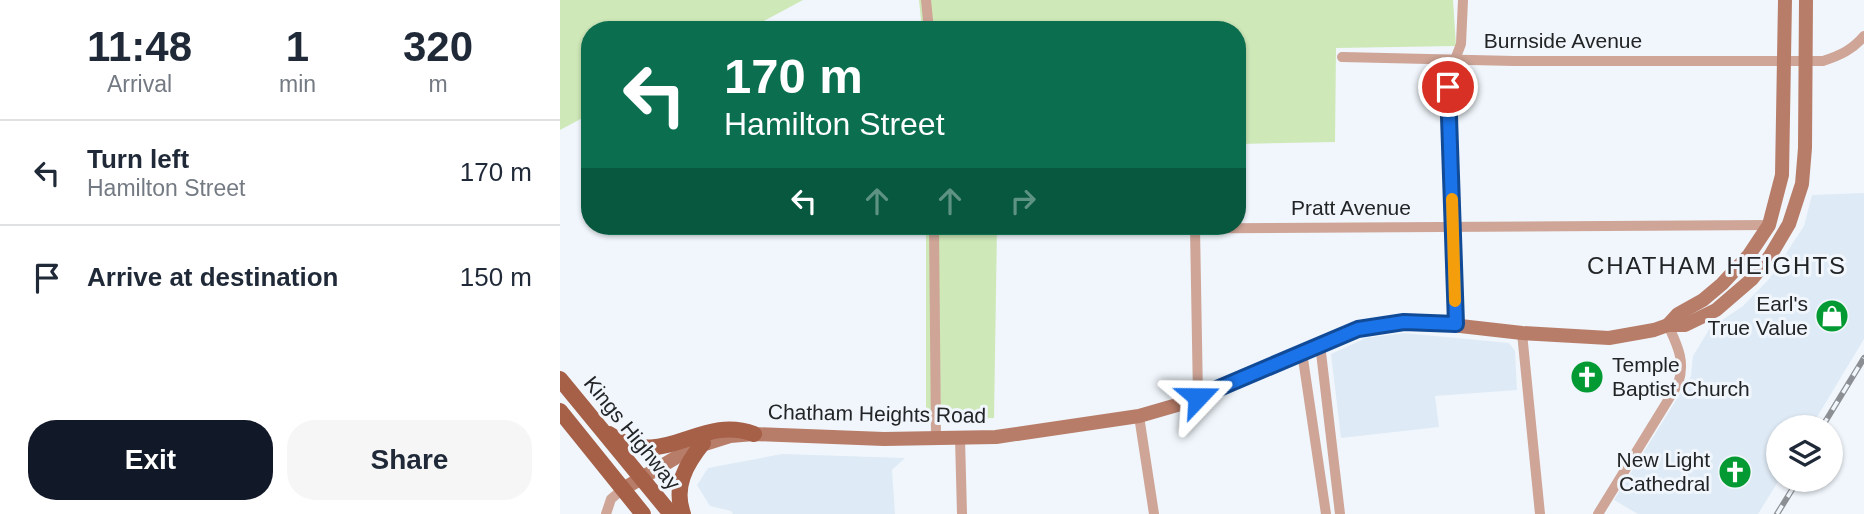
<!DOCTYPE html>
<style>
body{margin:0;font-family:Arial,sans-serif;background:#f6f6f7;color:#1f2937;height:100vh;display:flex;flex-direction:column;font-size:26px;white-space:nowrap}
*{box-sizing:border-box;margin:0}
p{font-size:23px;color:#747a83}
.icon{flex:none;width:38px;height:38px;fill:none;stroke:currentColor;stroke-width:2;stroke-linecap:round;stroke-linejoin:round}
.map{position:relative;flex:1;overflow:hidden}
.details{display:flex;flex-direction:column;background:#fff;width:560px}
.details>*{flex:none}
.top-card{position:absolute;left:21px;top:21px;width:665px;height:214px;border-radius:28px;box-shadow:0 2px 5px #0004;background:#0b6e4f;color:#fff;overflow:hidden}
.controls{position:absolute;left:1206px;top:415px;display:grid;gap:14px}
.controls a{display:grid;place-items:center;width:77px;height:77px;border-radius:50%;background:#fff;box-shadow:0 2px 5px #0004;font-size:35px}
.pin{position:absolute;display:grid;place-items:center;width:60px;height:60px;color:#fff;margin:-30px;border:4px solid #fff;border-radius:50%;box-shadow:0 2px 7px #0007}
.me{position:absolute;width:77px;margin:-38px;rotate:67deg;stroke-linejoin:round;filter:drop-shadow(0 0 5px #0008)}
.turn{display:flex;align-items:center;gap:24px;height:147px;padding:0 28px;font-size:32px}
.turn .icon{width:91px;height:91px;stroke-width:2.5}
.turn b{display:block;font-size:49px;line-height:60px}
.lanes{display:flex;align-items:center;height:66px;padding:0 28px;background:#0003;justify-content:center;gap:35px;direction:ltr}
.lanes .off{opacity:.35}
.eta{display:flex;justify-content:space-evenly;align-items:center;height:119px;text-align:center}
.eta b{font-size:42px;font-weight:700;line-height:49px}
.action{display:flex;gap:14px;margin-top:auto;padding:14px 28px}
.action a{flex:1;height:80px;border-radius:28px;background:#111827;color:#fff;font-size:28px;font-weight:700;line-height:80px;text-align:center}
.action a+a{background:#f6f6f7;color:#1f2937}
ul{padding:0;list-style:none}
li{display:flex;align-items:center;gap:21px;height:105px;padding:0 28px;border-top:2px solid #e0e1e3}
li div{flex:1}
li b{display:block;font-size:26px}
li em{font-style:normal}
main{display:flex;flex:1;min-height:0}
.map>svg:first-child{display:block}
.built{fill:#deeaf5}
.green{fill:#cee8b8}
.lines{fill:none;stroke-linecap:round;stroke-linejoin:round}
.street{stroke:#cea597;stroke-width:10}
.secondary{stroke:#b87d69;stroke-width:14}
.primary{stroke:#a66048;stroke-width:16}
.rail-casing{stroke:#8c9094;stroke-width:6}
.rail{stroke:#f0f6fc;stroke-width:3.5;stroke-dasharray:10;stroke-linecap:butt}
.route-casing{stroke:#114b97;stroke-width:18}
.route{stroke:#1a73e8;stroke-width:12}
.slow{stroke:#f59e0b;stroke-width:12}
.labels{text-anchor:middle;stroke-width:6;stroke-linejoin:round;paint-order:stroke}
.street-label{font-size:21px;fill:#222426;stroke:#f0f6fc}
.poi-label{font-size:21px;fill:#222426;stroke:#f0f6fc;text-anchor:end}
.quarter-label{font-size:24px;letter-spacing:2px;fill:#222426;stroke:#f0f6fc}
</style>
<main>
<section class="details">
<div class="eta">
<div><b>11:48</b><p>Arrival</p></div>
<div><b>1</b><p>min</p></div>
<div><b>320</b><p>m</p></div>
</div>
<ul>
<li><svg class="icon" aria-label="left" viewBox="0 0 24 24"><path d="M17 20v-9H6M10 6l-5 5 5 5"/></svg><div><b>Turn left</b><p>Hamilton Street</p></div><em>170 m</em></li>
<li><svg class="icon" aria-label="arrive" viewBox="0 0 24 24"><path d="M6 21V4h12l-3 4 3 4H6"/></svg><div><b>Arrive at destination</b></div><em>150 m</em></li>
</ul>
<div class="action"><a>Exit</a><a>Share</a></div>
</section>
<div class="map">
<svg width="1304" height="514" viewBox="0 0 1304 514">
<rect width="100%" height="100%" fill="#f0f6fc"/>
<g class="built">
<polygon points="1304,193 1304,339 1251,427 1218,427 1219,480 1198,514 1078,514 1054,500 1131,376 1133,356 1150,328 1183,306 1209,279 1244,226 1252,195"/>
<polygon points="844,333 949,343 955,351 957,390 875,396 879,427 781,438 771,354 806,338"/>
<polygon points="222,454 345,458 332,470 335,514 173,514 171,511 150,506 137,485 148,468"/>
</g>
<g class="green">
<polygon points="0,0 243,0 187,30 30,30 30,114 0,130"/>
<polygon points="359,0 893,0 896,46 776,48 775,142 679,144 681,219 677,219 677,30 362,30"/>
<polygon points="366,226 437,226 434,418 366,421"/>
</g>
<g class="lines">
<g class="street">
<polyline points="366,0 369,30"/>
<path d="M 782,57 L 954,61 L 1263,61 C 1281,55 1292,50 1304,36"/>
<polyline points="374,226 376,438"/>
<polyline points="635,228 638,397"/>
<polyline points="374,230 1209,225"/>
<polyline points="896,324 888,87 889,75 901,44 903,0"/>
<polyline points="962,333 980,514"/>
<polyline points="760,344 780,514"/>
<polyline points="742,352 766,514"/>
<polyline points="579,416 594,514"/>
<polyline points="400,438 402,514"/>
<polyline points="46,514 51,499 63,489"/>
<path d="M 1038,514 L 1118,384 C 1126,361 1117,345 1108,325"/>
</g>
<g class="secondary">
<polyline points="1108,325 1118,314 1143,300 1162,284 1189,255 1209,225 1222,175 1225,0"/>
<polyline points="63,489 132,448 170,436 194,434 324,439 436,437 579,416 624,403 789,332 821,324 865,322 962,333 1049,338 1094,330 1108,325 1125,325 1156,310 1192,279 1210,256 1229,224 1242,184 1245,148 1246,0"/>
</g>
<g class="primary">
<polyline points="0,379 111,514"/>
<polyline points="0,411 83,514"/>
<path d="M 49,434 C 105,473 139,413 194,434"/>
<path d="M 123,514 C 113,487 126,464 143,443"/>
</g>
<defs>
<g id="rail">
<polyline points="1262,427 1304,358"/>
<polyline points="1217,514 1238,480"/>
</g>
</defs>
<use href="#rail" class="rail-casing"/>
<use href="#rail" class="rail"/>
</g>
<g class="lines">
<defs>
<polyline id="route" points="638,397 798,329 844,322 896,324 888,87"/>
</defs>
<use href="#route" class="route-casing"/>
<use href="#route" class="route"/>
<polyline class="slow" points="892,199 895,301"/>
</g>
<defs>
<symbol id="shop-disc" viewBox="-11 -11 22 22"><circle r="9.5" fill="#039a33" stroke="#f0f6fc"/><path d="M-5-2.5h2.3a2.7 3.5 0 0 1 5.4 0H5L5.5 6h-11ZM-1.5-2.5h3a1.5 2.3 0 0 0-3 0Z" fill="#fff"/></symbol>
<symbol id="church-disc" viewBox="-11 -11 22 22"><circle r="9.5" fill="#039a33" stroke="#f0f6fc"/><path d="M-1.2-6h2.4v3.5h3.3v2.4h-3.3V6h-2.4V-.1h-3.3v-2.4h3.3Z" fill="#fff"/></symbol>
</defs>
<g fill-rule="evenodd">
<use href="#shop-disc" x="1253" y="297" width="38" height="38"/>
<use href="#church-disc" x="1008" y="358" width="38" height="38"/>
<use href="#church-disc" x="1156" y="453" width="38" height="38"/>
</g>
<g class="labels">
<g class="street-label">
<text x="1003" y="48">Burnside Avenue</text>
<text x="791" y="215">Pratt Avenue</text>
<text transform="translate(317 414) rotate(1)" y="7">Chatham Heights Road</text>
<text transform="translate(72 433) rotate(51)" y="7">Kings Highway</text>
</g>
<g class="poi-label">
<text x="1248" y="311">Earl's<tspan x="1248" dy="24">True Value</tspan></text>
<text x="1052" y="372" text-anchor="start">Temple<tspan x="1052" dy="24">Baptist Church</tspan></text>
<text x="1150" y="467">New Light<tspan x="1150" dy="24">Cathedral</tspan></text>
</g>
<g class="quarter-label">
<text x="1157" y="274">CHATHAM HEIGHTS</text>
</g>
</g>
</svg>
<div class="controls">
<a><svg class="icon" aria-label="layers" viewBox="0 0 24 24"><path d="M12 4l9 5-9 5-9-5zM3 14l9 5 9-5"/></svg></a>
</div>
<div class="pin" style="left:888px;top:87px;background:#d93025"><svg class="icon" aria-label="arrive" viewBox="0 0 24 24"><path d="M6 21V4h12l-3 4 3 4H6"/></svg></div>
<svg class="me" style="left:638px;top:397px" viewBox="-20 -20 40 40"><path d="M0-17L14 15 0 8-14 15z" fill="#1a73e8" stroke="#fff" stroke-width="4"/></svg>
<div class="top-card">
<div class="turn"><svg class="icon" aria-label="left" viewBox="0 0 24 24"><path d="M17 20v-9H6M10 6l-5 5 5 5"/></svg><div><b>170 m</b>Hamilton Street</div></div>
<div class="lanes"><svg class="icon" aria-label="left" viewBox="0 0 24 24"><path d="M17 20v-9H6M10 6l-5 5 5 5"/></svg><svg class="icon off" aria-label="ahead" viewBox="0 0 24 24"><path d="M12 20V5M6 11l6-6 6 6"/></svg><svg class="icon off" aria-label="ahead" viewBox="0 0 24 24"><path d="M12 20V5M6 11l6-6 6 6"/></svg><svg class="icon off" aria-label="right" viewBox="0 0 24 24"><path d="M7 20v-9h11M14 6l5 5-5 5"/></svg></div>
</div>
</div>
</main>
